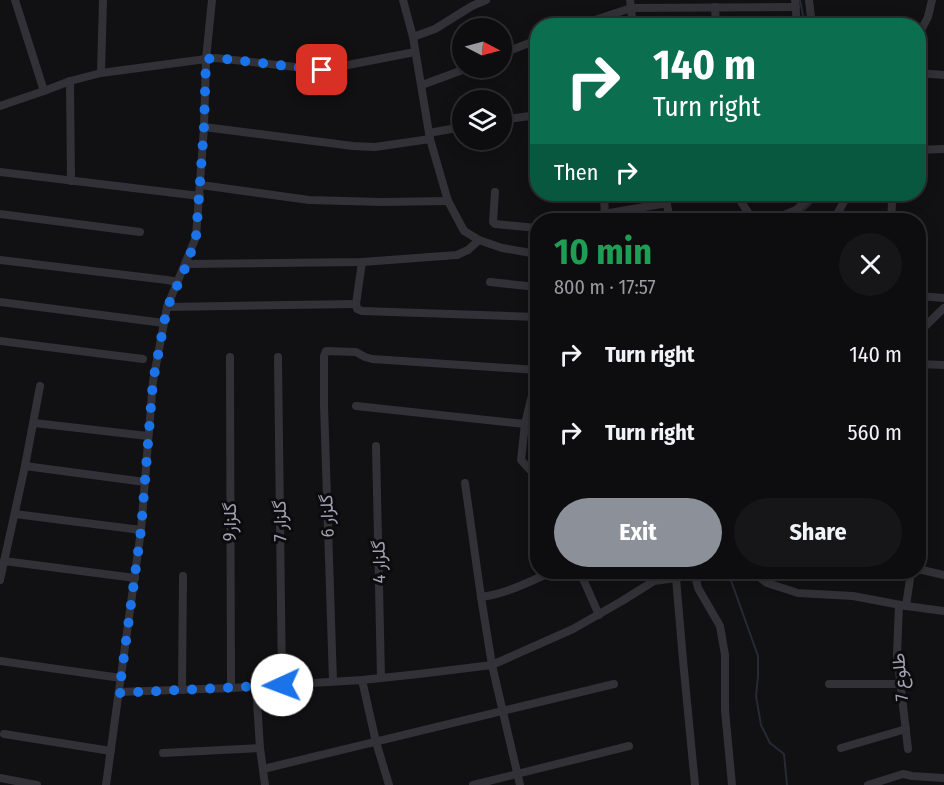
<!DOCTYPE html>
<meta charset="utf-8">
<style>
body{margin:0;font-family:"Fira Sans Condensed",Vazirmatn,sans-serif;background:#161517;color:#f1f3f6;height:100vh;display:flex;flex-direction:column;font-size:22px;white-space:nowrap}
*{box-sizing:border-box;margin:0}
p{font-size:20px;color:#9a9b9e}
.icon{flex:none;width:33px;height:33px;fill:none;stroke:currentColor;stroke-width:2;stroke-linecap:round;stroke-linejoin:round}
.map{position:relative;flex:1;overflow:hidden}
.panel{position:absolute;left:530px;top:213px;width:396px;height:366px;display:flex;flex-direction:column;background:#0d0c0e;border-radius:24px;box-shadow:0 3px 15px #0003,0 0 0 2px #2d2c2e}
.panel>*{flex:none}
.guide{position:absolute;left:530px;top:18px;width:396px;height:183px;border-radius:24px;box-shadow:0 3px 15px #0003,0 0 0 2px #2d2c2e;background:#0b6e4f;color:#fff;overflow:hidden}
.needle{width:39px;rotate:96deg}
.controls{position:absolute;left:452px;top:18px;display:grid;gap:12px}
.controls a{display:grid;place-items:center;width:60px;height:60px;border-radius:50%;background:#0d0c0e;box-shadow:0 3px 15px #0003,0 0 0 2px #2d2c2e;font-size:30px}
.pin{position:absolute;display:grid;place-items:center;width:51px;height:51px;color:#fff;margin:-26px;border-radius:12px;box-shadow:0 3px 9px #0006}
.me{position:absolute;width:66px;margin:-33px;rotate:268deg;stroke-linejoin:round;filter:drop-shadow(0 0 4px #0008)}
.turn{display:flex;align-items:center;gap:21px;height:126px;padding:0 24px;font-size:27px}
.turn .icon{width:78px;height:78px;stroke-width:2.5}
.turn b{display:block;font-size:42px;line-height:51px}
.then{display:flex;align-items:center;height:57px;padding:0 24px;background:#0003;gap:12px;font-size:22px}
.round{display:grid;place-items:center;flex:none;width:63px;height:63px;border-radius:32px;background:#161517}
.head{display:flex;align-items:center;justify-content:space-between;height:102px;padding:0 24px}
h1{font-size:36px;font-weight:700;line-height:45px;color:#1e9e55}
.primary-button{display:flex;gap:12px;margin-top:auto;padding:12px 24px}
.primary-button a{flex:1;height:69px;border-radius:36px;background:#8c9099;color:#fff;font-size:24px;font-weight:700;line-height:69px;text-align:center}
.primary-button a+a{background:#161517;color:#f1f3f6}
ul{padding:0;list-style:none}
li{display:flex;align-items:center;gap:18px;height:78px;padding:0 24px}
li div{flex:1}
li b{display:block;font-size:22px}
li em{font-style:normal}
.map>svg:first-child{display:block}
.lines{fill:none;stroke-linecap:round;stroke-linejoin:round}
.stream{stroke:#272a35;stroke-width:2}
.minor{stroke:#323137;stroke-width:8}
.route{stroke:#1a73e8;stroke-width:10;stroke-dasharray:0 18}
.labels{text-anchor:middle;stroke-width:6;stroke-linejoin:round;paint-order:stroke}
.street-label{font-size:18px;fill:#a1a1b3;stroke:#0c0b0d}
</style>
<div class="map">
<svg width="944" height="785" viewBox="0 0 944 785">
<rect width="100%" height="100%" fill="#111012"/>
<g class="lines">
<g class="stream">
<polyline points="800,0 805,26"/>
<path d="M 789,220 C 800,213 812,205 818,194"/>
<polyline points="728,572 758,656 758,676 756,696 761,725 770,743 784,754 787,785"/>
</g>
<g class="minor">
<polyline points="15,0 44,91"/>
<polyline points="403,0 413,37 430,139 448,201 464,231 479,240 502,248 537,254"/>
<polyline points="630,0 633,26"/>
<polyline points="795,0 797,26"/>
<polyline points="809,0 812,26"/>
<polyline points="715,7 716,26"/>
<polyline points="577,26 631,8 796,7"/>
<polyline points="918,36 928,17 932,0"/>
<polyline points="413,37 435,29 472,6 486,0"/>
<polyline points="501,54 537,40"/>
<polyline points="101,73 103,0"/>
<polyline points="918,73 944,75"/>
<polyline points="70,81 71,181"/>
<polyline points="422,85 468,68"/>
<polyline points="0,106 44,91 70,81 101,73 206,59 216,58 322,70 415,52"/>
<polyline points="501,120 537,115"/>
<polyline points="204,127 353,146 375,147 430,139"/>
<polyline points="429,133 462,127"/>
<polyline points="918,150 944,149"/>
<polyline points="0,172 200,196"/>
<polyline points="201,185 309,200 382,202 448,201"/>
<polyline points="495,192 493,222 495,224 537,228"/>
<polyline points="604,194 605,220"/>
<polyline points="665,194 670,220"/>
<polyline points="736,194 753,220"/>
<polyline points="0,214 140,232"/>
<polyline points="604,214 667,203"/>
<polyline points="772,220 796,210 814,194"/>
<polyline points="834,220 848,194"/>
<polyline points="891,220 892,203"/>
<polyline points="0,260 167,280 178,282"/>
<polyline points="362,262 356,304 357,309 362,311 537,317"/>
<polyline points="187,264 362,262 457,255 468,250 479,240"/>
<polyline points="490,282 537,287"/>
<polyline points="918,296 944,298"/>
<polyline points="0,302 164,323"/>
<polyline points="167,307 356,304"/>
<polyline points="918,333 944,308"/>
<polyline points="0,341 143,359"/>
<polyline points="230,357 231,688"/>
<polyline points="278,357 282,685"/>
<polyline points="918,364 944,365"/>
<polyline points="537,375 525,424 521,460 533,473 537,474"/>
<polyline points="356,406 525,424 537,423"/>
<polyline points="34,423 148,436"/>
<polyline points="376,446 381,678"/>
<polyline points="25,466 145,482"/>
<polyline points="465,483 481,597 492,665 520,785"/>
<polyline points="15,514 141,530"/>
<polyline points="4,561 135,578"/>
<polyline points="918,569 944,575"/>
<polyline points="580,572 599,615"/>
<polyline points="753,572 767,583 798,593 853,596 906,606 944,611"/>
<polyline points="695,575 698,588 720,626 725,655 725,710 732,785"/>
<polyline points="676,578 683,660 695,785"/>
<polyline points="0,580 25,466 40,386"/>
<path d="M 481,597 C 506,594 528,582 552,572"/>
<polyline points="899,605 897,654 908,749"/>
<polyline points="906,606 911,572"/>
<polyline points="0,661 121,678"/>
<polyline points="362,680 376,742 389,785"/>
<polyline points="333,681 324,405 324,356 326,351 356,352 365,357 372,359 537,370"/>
<polyline points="829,684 900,684"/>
<polyline points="256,686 260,748 265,785"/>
<polyline points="182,690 183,576"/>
<polyline points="119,692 231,688 362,680 419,674 492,665 573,629 622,601 654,581 676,578 707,572"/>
<polyline points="4,734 111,751"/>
<polyline points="841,748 906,729"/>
<polyline points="163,753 260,748"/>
<polyline points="263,769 614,684"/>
<polyline points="0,778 37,785"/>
<polyline points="106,785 141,530 153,381 167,307 196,237 204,127 206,59 212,0"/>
<polyline points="473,785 629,746"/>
<polyline points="868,785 903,774 912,776 944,778"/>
</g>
</g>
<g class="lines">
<polyline class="route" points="282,685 119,693 141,530 153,381 167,308 187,264 196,237 204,127 206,59 216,58 322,70"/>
</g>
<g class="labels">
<g class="street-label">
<text transform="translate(327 516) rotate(-92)" y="6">گلزار 6</text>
<text transform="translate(280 521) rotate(-91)" y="6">گلزار 7</text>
<text transform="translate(230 522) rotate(-90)" y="6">گلزار9</text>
<text transform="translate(379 562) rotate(-91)" y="6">گلزار 4</text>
<text transform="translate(900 677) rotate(-95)" y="6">طلوع 7</text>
</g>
</g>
</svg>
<div class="controls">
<a><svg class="needle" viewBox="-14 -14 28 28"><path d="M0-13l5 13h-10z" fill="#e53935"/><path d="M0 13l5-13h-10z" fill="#9a9b9e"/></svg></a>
<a><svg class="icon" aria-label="layers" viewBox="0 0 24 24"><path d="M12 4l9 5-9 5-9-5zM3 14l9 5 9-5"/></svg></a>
</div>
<div class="pin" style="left:322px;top:70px;background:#d93025"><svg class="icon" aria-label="arrive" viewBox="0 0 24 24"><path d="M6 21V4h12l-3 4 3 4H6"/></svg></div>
<svg class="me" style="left:282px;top:685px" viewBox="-20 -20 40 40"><circle r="19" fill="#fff"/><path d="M0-13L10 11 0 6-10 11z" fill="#1a73e8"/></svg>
<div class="guide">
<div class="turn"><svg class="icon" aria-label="right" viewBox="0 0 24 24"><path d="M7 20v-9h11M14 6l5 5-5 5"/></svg><div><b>140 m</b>Turn right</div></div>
<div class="then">Then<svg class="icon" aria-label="right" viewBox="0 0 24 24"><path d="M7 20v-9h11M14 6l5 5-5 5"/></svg></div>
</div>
<section class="panel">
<div class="head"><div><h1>10 min</h1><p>800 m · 17:57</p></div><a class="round"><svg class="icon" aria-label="close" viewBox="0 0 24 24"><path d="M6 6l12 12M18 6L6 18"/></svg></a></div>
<ul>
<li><svg class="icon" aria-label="right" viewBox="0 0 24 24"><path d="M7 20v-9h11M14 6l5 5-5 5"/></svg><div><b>Turn right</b></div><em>140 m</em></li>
<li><svg class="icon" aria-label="right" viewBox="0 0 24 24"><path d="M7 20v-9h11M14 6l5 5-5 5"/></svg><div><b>Turn right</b></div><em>560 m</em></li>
</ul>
<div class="primary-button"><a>Exit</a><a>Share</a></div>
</section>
</div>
